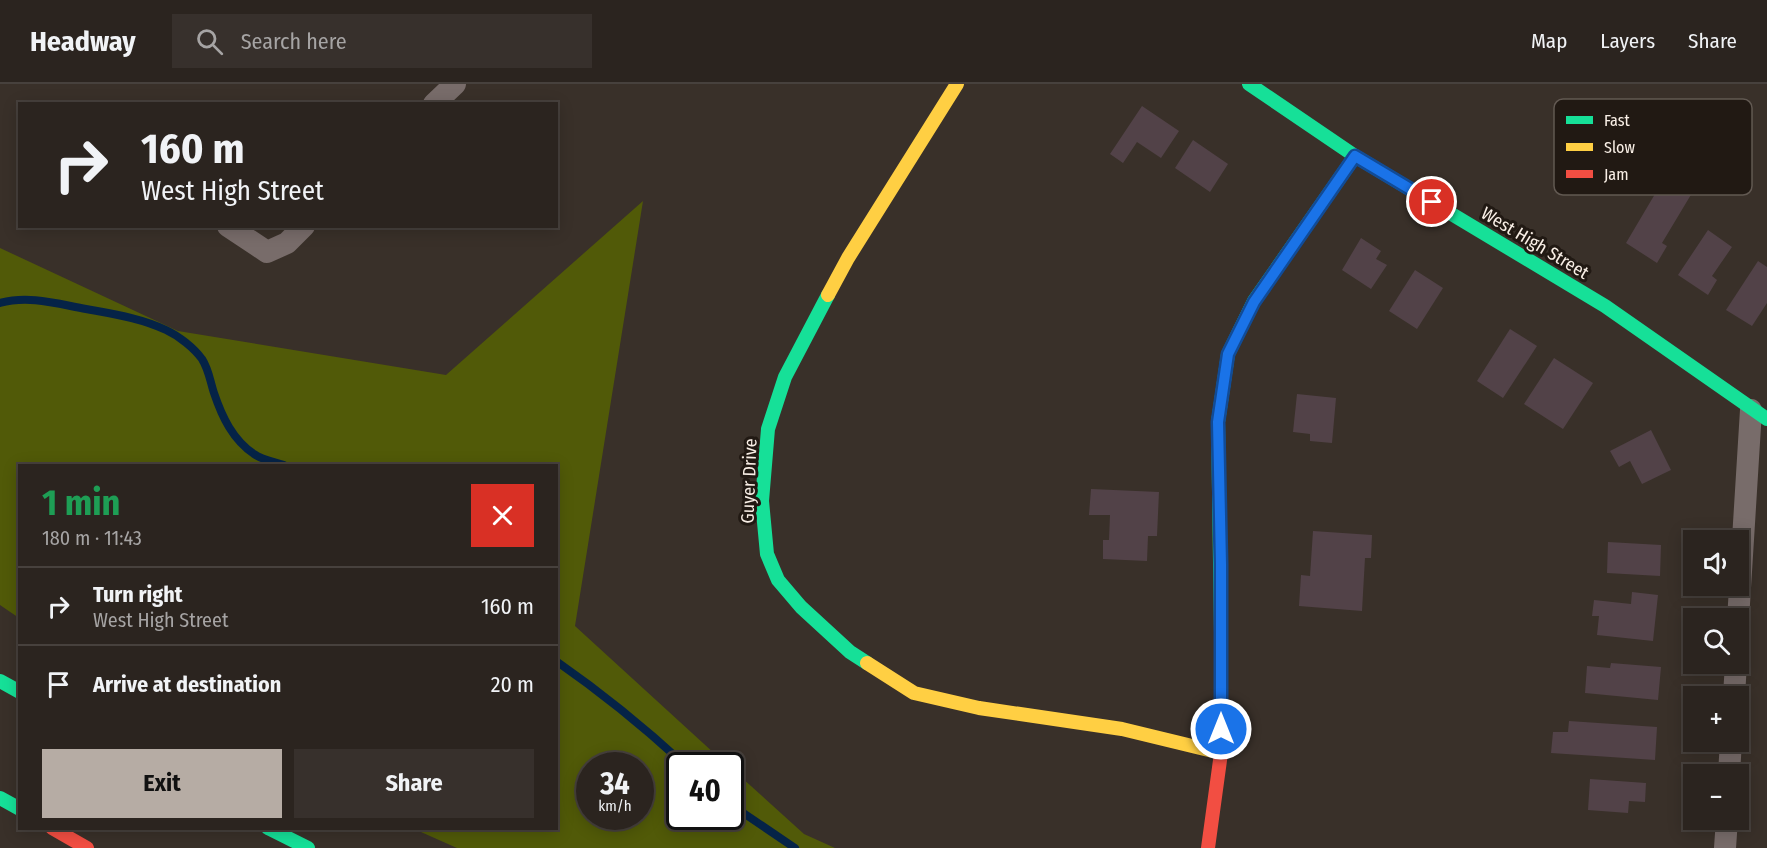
<!DOCTYPE html>
<meta charset="utf-8">
<style>
body{margin:0;font-family:"Fira Sans Condensed",sans-serif;background:#37302c;color:#f1f3f6;height:100vh;display:flex;flex-direction:column;font-size:22px;white-space:nowrap}
*{box-sizing:border-box;margin:0}
p{font-size:20px;color:#a6a4a4}
.icon{flex:none;width:33px;height:33px;fill:none;stroke:currentColor;stroke-width:2;stroke-linecap:round;stroke-linejoin:round}
.map{position:relative;flex:1;overflow:hidden}
.details{position:absolute;left:18px;top:380px;width:540px;height:366px;display:flex;flex-direction:column;background:#2b241f;border-radius:0px;box-shadow:0 3px 15px #0003,0 0 0 2px #47413d}
.details>*{flex:none}
.banner{position:absolute;left:18px;top:18px;width:540px;height:126px;border-radius:0px;box-shadow:0 3px 15px #0003,0 0 0 2px #47413d;background:#2b241f;color:#f1f3f6;overflow:hidden}
.buttons{position:absolute;left:1683px;top:446px;display:grid;gap:12px}
.buttons a{display:grid;place-items:center;width:66px;height:66px;border-radius:0px;background:#2b241f;box-shadow:0 3px 15px #0003,0 0 0 2px #47413d;font-size:30px}
.speed{position:absolute;left:576px;top:668px;display:flex;gap:12px;font-size:30px;font-weight:700;text-align:center}
.speed>*{display:grid;place-content:center;width:78px;height:78px;border-radius:50%;background:#2b241f;box-shadow:0 3px 15px #0003,0 0 0 2px #47413d;line-height:1}
.speed small{font-size:15px;font-weight:400}
.speed .limit{border:3px solid #111;border-radius:9px;background:#fff;color:#111}
.pin{position:absolute;display:grid;place-items:center;width:51px;height:51px;color:#fff;margin:-26px;border:3px solid #fff;border-radius:50%;box-shadow:0 2px 6px #0007}
.me{position:absolute;width:66px;margin:-33px;rotate:0deg;stroke-linejoin:round;filter:drop-shadow(0 0 4px #0008)}
.turn{display:flex;align-items:center;gap:21px;height:126px;padding:0 24px;font-size:27px}
.turn .icon{width:78px;height:78px;stroke-width:2.5}
.turn b{display:block;font-size:42px;line-height:51px}
.round{display:grid;place-items:center;flex:none;width:63px;height:63px;border-radius:0px;background:#37302c}
.overview{display:flex;align-items:center;justify-content:space-between;height:102px;padding:0 24px}
h1{font-size:36px;font-weight:700;line-height:45px;color:#1e9e55}
.action{display:flex;gap:12px;margin-top:auto;padding:12px 24px}
.action a{flex:1;height:69px;border-radius:0px;background:#b6aca4;color:#111;font-size:24px;font-weight:700;line-height:69px;text-align:center}
.action a+a{background:#37302c;color:#f1f3f6}
ul{padding:0;list-style:none}
li{display:flex;align-items:center;gap:18px;height:78px;padding:0 24px;border-top:2px solid #47413d}
li div{flex:1}
li b{display:block;font-size:22px}
li em{font-style:normal}
header{display:flex;align-items:center;gap:36px;box-sizing:border-box;height:84px;padding:0 30px;background:#2b241f;border-bottom:2px solid #47413d}
header strong{font-size:28px}
nav{display:flex;gap:33px;margin-inline-start:auto;font-size:21px}
.search{width:420px;height:54px;background:#37302c;display:flex;align-items:center;gap:15px;box-sizing:border-box;padding:0 21px;border-radius:0px;color:#a6a4a4;font-size:22px}
.map>svg:first-child{display:block}
.forest{fill:#515a08;fill-rule:evenodd}
.lines{fill:none;stroke-linecap:round;stroke-linejoin:round}
.stream{stroke:#052347;stroke-width:8}
.building{fill:#524248}
.street{stroke:#786c6a;stroke-width:22}
.fast{stroke:#16e098;stroke-width:14}
.slow{stroke:#ffcf43;stroke-width:14}
.jam{stroke:#f24e42;stroke-width:14}
.route-casing{stroke:#114b97;stroke-width:15}
.route{stroke:#1a73e8;stroke-width:10}
.labels{text-anchor:middle;stroke-width:6;stroke-linejoin:round;paint-order:stroke}
.street-label{font-size:18px;fill:#f9efe6;stroke:#211913}
.key{fill:#211913;stroke:#625952;stroke-width:1.5}
.key-label{font-size:16px;fill:#f9efe6}
</style>
<header>
<strong>Headway</strong>
<div class="search"><svg class="icon" aria-label="search" viewBox="0 0 24 24"><circle cx="10" cy="10" r="6"/><path d="M15 15l6 6"/></svg>Search here</div>
<nav><a>Map</a><a>Layers</a><a>Share</a></nav>
</header>
<div class="map">
<svg width="1767" height="764" viewBox="0 0 1767 764">
<rect width="100%" height="100%" fill="#393029"/>
<path class="forest" d="M 643,117 L 575,542 L 727,681 L 680,681 L 680,732 L 730,732 L 731,684 L 804,750 L 835,764 L 457,764 L 412,744 L 556,744 L 556,381 L 20,381 L 19,534 L 0,521 L 0,164 L 178,247 L 446,291 ZM 590,681 L 640,681 L 640,732 L 590,732 Z"/>
<g class="lines">
<g class="stream">
<path d="M 0,219 C 29,211 58,220 86,225 C 113,230 141,234 166,246 C 179,252 194,264 202,275 C 209,286 210,297 214,309 C 222,333 233,356 254,370 C 262,376 275,378 284,381"/>
<path d="M 556,577 C 602,609 644,643 685,681"/>
<polyline points="730,720 795,764"/>
</g>
</g>
<g class="building">
<polygon points="1142,22 1179,47 1161,74 1137,58 1123,79 1110,70"/>
<polygon points="1193,56 1228,80 1210,108 1175,84"/>
<polygon points="1668,88 1695,104 1662,159 1667,162 1657,179 1626,159"/>
<polygon points="1708,146 1732,163 1712,192 1717,196 1708,211 1678,191"/>
<polygon points="1361,154 1381,167 1376,175 1387,181 1371,205 1342,186"/>
<polygon points="1758,177 1767,183 1767,219 1752,242 1726,226"/>
<polygon points="1415,186 1443,204 1417,245 1389,227"/>
<polygon points="1510,245 1537,262 1503,314 1477,297"/>
<polygon points="1554,274 1593,299 1563,345 1524,320"/>
<polygon points="1297,310 1336,314 1332,359 1310,357 1310,350 1293,348"/>
<polygon points="1651,346 1671,386 1642,400 1630,377 1619,383 1610,367"/>
<polygon points="1091,405 1159,408 1157,452 1148,452 1147,477 1103,475 1103,456 1109,456 1110,431 1089,431"/>
<polygon points="1313,447 1372,451 1371,474 1365,474 1362,527 1299,522 1301,491 1310,492"/>
<polygon points="1608,458 1661,461 1660,492 1607,489"/>
<polygon points="1632,508 1658,511 1653,557 1597,551 1599,532 1592,532 1594,516 1631,520"/>
<polygon points="1611,579 1661,583 1658,616 1585,609 1587,582 1610,584"/>
<polygon points="1569,637 1657,643 1655,676 1551,669 1553,648 1568,648"/>
<polygon points="1590,695 1646,699 1645,718 1629,717 1628,729 1588,726"/>
</g>
<g class="lines">
<g class="street">
<polyline points="434,20 455,0"/>
<polyline points="228,142 267,168 287,159 304,142"/>
<polyline points="1738,536 1751,326"/>
<polyline points="1734,612 1736,579"/>
<polyline points="1729,690 1731,657"/>
<polyline points="1725,764 1727,735"/>
</g>
<g class="fast">
<polyline points="1249,0 1355,72 1605,222 1767,335"/>
<polyline points="828,211 785,293 768,345 762,417 767,470 778,496 801,523 850,568 867,579"/>
<polyline points="1221,549 1218,338 1228,270 1254,217 1355,72"/>
<polyline points="0,597 20,608"/>
<polyline points="0,714 20,725"/>
<polyline points="268,744 308,764"/>
</g>
<g class="slow">
<polyline points="828,211 848,174 957,0"/>
<polyline points="867,579 914,609 979,624 1122,645 1221,669"/>
</g>
<g class="jam">
<polyline points="52,744 87,764"/>
<polyline points="1208,764 1221,669 1221,549"/>
</g>
</g>
<g class="lines">
<defs>
<polyline id="route" points="1221,645 1221,480 1218,338 1228,270 1254,218 1355,72 1432,118"/>
</defs>
<use href="#route" class="route-casing"/>
<use href="#route" class="route"/>
</g>
<g class="labels">
<g class="street-label">
<text transform="translate(1535 159) rotate(31)" y="6">West High Street</text>
<text transform="translate(749 397) rotate(-88)" y="6">Guyer Drive</text>
</g>
</g>
<rect x="1554" y="15" width="198" height="96" rx="9" class="key"/>
<rect x="1566" y="32" width="27" height="8" fill="#16e098"/>
<rect x="1566" y="59" width="27" height="8" fill="#ffcf43"/>
<rect x="1566" y="86" width="27" height="8" fill="#f24e42"/>
<g class="key-label">
<text x="1604" y="42">Fast</text>
<text x="1604" y="69">Slow</text>
<text x="1604" y="96">Jam</text>
</g>
</svg>
<div class="buttons">
<a><svg class="icon" aria-label="sound" viewBox="0 0 24 24"><path d="M4 9h4l5-4v14l-5-4H4zM17 9q2 3 0 6"/></svg></a>
<a><svg class="icon" aria-label="search" viewBox="0 0 24 24"><circle cx="10" cy="10" r="6"/><path d="M15 15l6 6"/></svg></a>
<a>+</a>
<a>−</a>
</div>
<div class="speed"><div>34<small>km/h</small></div><div class="limit">40</div></div>
<div class="pin" style="left:1432px;top:118px;background:#d93025"><svg class="icon" aria-label="arrive" viewBox="0 0 24 24"><path d="M6 21V4h12l-3 4 3 4H6"/></svg></div>
<svg class="me" style="left:1221px;top:645px" viewBox="-20 -20 40 40"><circle r="17" fill="#1a73e8" stroke="#fff" stroke-width="3"/><path d="M0-11L8 9 0 5-8 9z" fill="#fff"/></svg>
<div class="banner">
<div class="turn"><svg class="icon" aria-label="right" viewBox="0 0 24 24"><path d="M7 20v-9h11M14 6l5 5-5 5"/></svg><div><b>160 m</b>West High Street</div></div>
</div>
<section class="details">
<div class="overview"><div><h1>1 min</h1><p>180 m · 11:43</p></div><a class="round" style="background:#d93025;color:#fff"><svg class="icon" aria-label="close" viewBox="0 0 24 24"><path d="M6 6l12 12M18 6L6 18"/></svg></a></div>
<ul>
<li><svg class="icon" aria-label="right" viewBox="0 0 24 24"><path d="M7 20v-9h11M14 6l5 5-5 5"/></svg><div><b>Turn right</b><p>West High Street</p></div><em>160 m</em></li>
<li><svg class="icon" aria-label="arrive" viewBox="0 0 24 24"><path d="M6 21V4h12l-3 4 3 4H6"/></svg><div><b>Arrive at destination</b></div><em>20 m</em></li>
</ul>
<div class="action"><a>Exit</a><a>Share</a></div>
</section>
</div>
